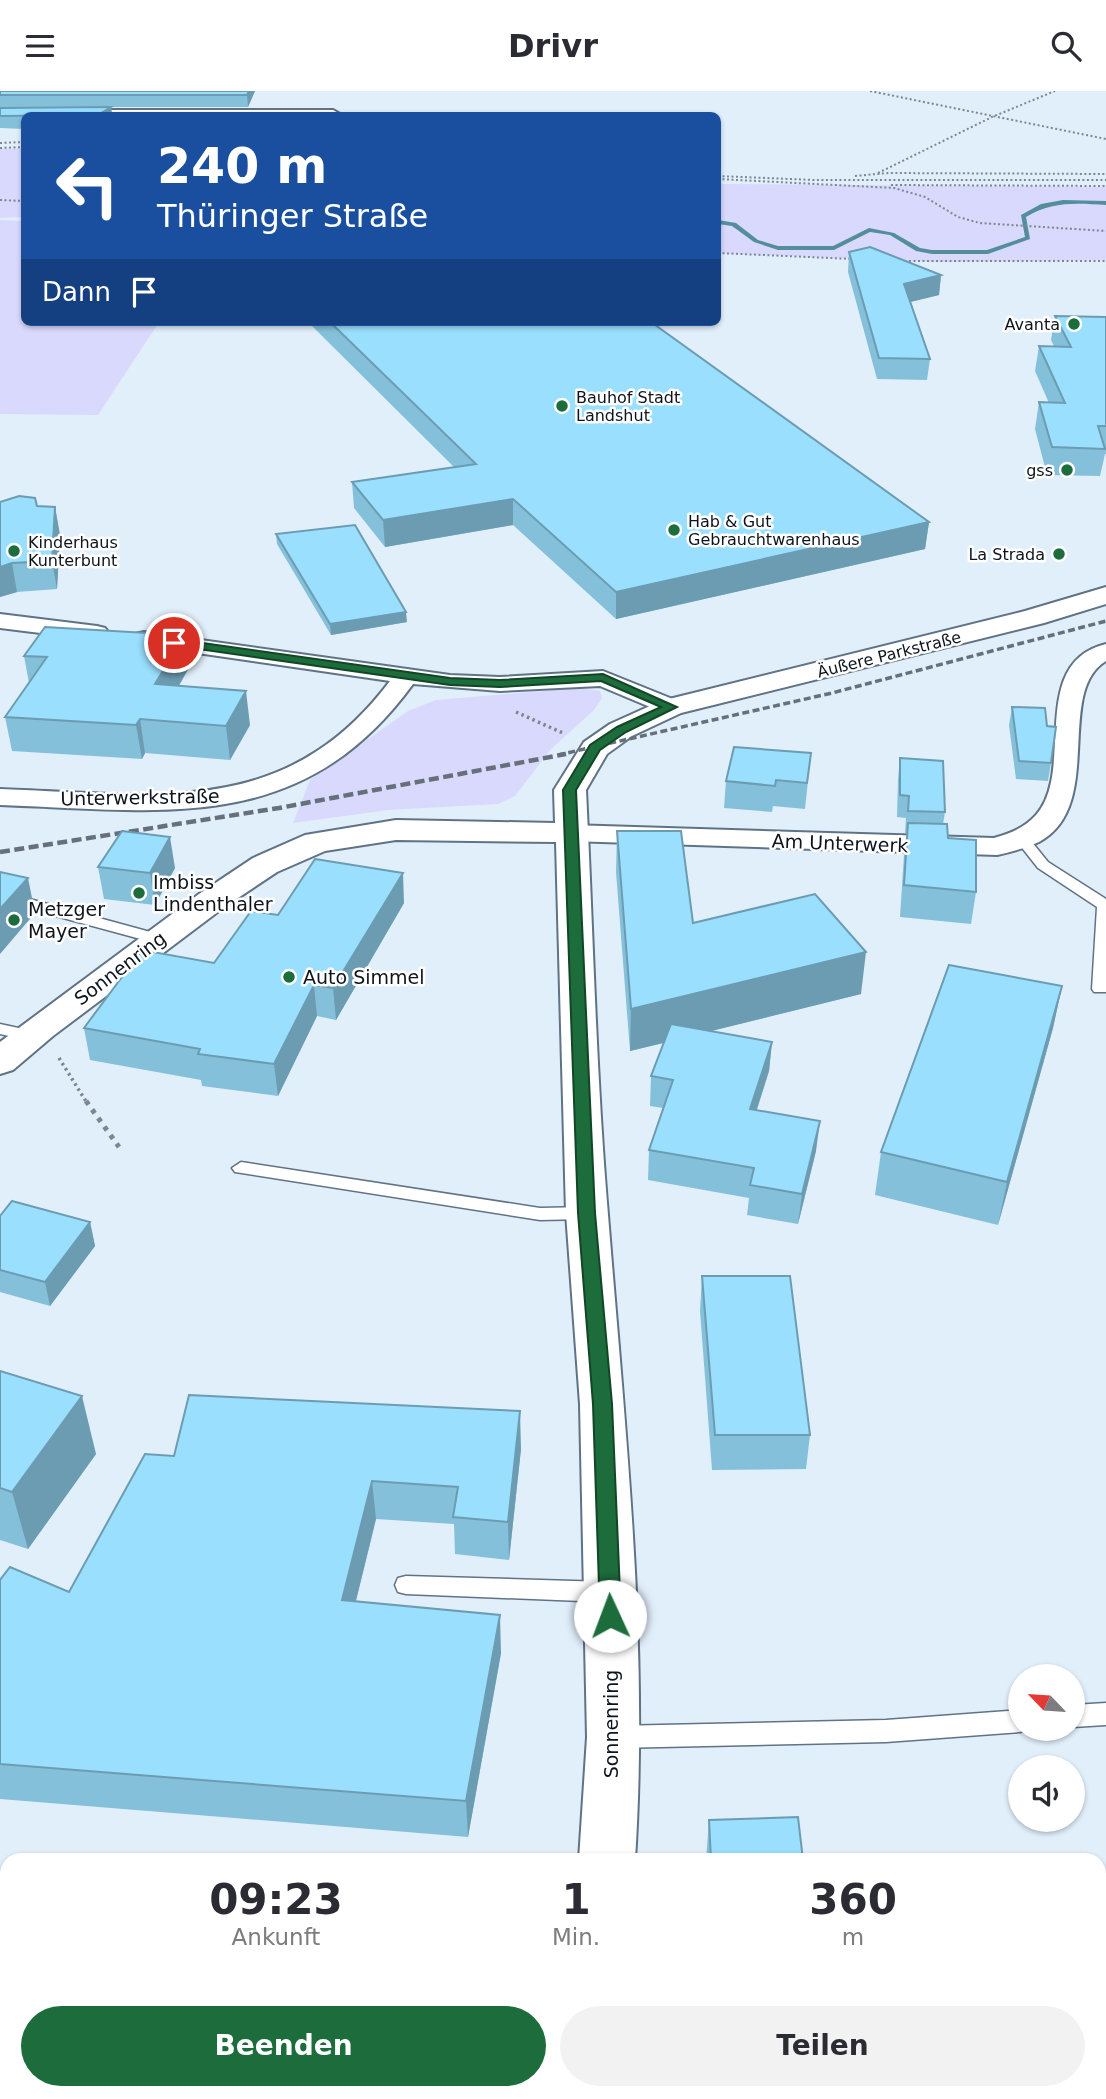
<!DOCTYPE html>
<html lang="de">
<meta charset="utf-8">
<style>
body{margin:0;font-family:"DejaVu Sans",sans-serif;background:#f2f2f3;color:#2b2b33;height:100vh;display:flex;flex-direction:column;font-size:26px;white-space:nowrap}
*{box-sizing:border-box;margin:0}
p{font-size:23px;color:#7c7c81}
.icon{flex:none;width:38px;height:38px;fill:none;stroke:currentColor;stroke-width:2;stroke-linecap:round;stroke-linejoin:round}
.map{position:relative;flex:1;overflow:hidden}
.sheet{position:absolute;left:0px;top:1762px;width:1106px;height:247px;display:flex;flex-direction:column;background:#fff;border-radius:21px 21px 0 0;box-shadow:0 2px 5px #0004}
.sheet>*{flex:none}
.top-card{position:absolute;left:21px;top:21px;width:700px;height:214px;border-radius:10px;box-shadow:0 2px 5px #0004;background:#1a4fa0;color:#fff;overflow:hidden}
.needle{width:46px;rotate:295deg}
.fabs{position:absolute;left:1008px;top:1573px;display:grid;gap:14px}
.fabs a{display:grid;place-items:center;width:77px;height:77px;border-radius:50%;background:#fff;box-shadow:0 2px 5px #0004;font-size:35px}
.pin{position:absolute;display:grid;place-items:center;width:60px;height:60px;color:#fff;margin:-30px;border:4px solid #fff;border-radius:50%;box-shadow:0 2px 7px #0007}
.me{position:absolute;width:77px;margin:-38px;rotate:358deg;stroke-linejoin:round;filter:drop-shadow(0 0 5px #0008)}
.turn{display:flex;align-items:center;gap:24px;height:147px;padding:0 21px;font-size:32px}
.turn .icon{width:91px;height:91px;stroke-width:2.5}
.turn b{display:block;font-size:49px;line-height:60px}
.then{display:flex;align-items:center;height:66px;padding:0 21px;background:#0003;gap:14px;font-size:26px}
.eta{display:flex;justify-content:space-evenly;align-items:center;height:119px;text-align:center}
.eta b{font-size:42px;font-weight:800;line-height:49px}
.button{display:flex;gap:14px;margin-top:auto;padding:14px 21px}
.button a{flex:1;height:80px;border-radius:42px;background:#1c6c3c;color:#fff;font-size:28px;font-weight:800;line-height:80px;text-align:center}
.button a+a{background:#f2f2f3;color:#2b2b33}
header{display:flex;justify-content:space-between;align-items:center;height:91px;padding:0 21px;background:#fff;font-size:32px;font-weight:800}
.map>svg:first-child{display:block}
.green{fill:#d8d9fc}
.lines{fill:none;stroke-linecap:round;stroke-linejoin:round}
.stream{fill:#548e9a;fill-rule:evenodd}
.lane-casing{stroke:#5f7385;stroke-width:3}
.street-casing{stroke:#5f7385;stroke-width:4}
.secondary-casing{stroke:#5f7385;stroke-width:4}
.path-far2{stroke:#7c8791;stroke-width:2;stroke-dasharray:2 2.5;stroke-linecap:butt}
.path-far1{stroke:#7c8791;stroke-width:3.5;stroke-dasharray:2.5 3.5;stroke-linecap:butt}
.path{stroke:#7c8791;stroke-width:5;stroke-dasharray:4.5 6;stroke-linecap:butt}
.lane{fill:#fff;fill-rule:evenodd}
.street{fill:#fff;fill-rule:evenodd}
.secondary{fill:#fff;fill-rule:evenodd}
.rail-far1{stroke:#66707a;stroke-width:3.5;stroke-dasharray:7 3.5;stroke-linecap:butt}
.rail{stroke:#66707a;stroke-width:4.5;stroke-dasharray:10 4.5;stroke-linecap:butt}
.wall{fill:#84c0da}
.shaded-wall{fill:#6c9cb1}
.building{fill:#9adffd;stroke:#6c9cb1;stroke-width:2}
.route{fill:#1c6c3c;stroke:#124627;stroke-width:2}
.poi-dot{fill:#1c6c3c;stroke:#fff;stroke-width:2.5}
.labels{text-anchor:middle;stroke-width:5;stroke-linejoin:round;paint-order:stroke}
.far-poi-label{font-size:16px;fill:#0d141c;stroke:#fff;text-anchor:end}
.far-street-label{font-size:16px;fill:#0d141c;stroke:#fff}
.street-label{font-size:19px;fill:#0d141c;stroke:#fff}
.poi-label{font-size:19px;fill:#0d141c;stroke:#fff;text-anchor:start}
</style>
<header><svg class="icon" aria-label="menu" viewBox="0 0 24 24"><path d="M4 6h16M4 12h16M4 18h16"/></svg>Drivr<svg class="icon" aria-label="search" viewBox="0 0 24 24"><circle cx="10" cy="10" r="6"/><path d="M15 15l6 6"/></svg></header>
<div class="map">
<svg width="1106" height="2008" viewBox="0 0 1106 2008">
<rect width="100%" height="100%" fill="#e1effb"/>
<g class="green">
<polygon points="24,57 24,126 0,127 0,58"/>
<polygon points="718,93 1106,96 1106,169 936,171 718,162"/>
<polygon points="0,129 24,130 24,231 159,231 98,324 0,323"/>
<polygon points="579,597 600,600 602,607 594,619 551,658 515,705 498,713 388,719 293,732 310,689 408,620 436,609"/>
</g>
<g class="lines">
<g class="stream">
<path d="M 1063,109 L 1106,110 L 1106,114 C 1077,112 1051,110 1026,126 L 1030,148 L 988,163 L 932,163 L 916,160 L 890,144 L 870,141 L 834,159 L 778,159 L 754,151 L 732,135 L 718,133 L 718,129 L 736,132 L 758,149 L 778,155 L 833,155 L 869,137 L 894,142 L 920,157 L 932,159 L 987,159 L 1025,146 L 1021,124 L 1041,113 Z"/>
<rect x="1099" y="1818" width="7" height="18"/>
<polygon points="865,2002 885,2002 886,2008 866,2008"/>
</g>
<defs>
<g id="lane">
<polygon points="1026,749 1031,750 1048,771 1106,808 1106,901 1094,901 1092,898 1097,816 1038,777 1019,753"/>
<polygon points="0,800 165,845 167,848 159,853 0,810"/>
<polygon points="0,933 37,941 39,945 31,950 0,943"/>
<polygon points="241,1071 540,1117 587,1116 594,1117 596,1122 594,1127 587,1128 540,1129 235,1081 232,1077"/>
<polygon points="406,1485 606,1491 614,1494 617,1501 614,1508 606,1511 406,1503 398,1501 395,1494 398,1487"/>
<polygon points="1106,1612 1106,1634 1073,1636 1073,1614"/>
<polygon points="1020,1619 1020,1638 1027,1638 1020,1641 886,1651 615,1657 606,1654 603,1646 606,1638 615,1635 886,1629"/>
</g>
<g id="street">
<polygon points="0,19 333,19 340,23 0,27"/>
<polygon points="0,523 97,535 105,537 109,542 105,547 97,549 0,537"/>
<path d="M 144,541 L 450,584 L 500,586 L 603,580 L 680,611 L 684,616 L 680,621 L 662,621 L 600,595 L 500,600 L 413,593 C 302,745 166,720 0,714 L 0,698 C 154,703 285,730 390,590 L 135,553 L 132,548 L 135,543 Z"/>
<path d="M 1106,553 L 1106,570 C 1054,601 1106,715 1039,751 C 1026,757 1010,761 997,764 L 570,750 L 560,748 L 556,742 L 560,736 L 570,734 L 994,747 C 1011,742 1024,737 1036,724 C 1076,680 1027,572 1106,553 Z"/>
</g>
<g id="secondary">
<path d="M 1106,496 L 1106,513 L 1044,532 L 681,622 L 632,645 L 607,663 L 586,699 C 593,840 596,983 608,1124 C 625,1338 649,1554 635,1769 L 579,1769 L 587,1646 L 580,1313 L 566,1122 L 556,751 L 396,749 L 325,760 L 277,781 L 223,817 L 53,945 L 13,979 L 0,983 L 0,951 L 199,803 L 253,767 L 305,744 L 396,729 L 555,732 L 554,699 L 584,651 L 610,633 L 661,610 L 1025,520 Z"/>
<rect x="563" y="2002" width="62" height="6"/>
</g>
</defs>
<use href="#lane" class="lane-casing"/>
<use href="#street" class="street-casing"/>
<use href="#secondary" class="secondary-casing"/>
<g class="path-far2">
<polyline points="870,0 1106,48"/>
<polyline points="0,52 24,51"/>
<polyline points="0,57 24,56"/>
<polyline points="878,82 992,26 1055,0"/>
<polyline points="718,85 814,89 1106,89"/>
<polyline points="855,85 888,82 1106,83"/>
<polyline points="718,88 894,97 925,106 958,126 980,132 1106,140"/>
<polyline points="891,94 1106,95"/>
<polyline points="0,109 24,110"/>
<polyline points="718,162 853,168"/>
<polyline points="900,170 1106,170"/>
</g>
<g class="path-far1">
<polyline points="516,621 565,643"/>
<polyline points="59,967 87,1012"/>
</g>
<polyline class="path" points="86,1010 119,1056"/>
<use href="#lane" class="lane"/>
<use href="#street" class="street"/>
<use href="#secondary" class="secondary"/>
<polyline class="rail-far1" points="558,664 832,602 1106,530"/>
<polyline class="rail" points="0,761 279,717 566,663"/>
</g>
<g class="wall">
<polygon points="0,0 255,0 248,16 111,16 112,24 24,24 24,38 0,37 0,17 60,16 0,16"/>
<polygon points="849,161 941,184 939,204 910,211 930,268 927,289 877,288 848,181"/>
<polygon points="1055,225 1106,226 1106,363 1105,363 1100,385 1047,384 1035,338 1039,311 1049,312 1035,280 1039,255 1054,255 1051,249"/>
<polygon points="308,231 651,231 929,431 925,458 616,528 513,434 385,456 354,417 352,391 454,376"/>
<polygon points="35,407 37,415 55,416 60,444 57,498 17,501 0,506"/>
<polygon points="276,443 407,531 331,544 277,453"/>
<polygon points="187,540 191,573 179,595 250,634 230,669 145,662 142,668 12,660 5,626 29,592 24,565 147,542"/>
<polygon points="1012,616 1051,672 1048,690 1016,688 1009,634"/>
<polygon points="811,662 805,718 773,715 772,721 724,717 726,690"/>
<polygon points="900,667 945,721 943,733 948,747 976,801 971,833 900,826 904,764 907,742 905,742 906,727 897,726 898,688"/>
<polygon points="617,740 693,832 861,903 711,940 772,951 769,980 757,1019 816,1060 798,1133 747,1124 749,1107 648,1089 649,1059 663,1017 650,1015 651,985 664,952 630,960 616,781"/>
<polygon points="98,776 175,777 155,814 104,808"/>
<polygon points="404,812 336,929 317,925 278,1005 202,995 201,989 90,969 84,937 214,872 278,824"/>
<polygon points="1062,895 1053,937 998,1134 875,1104 881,1061"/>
<polygon points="0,1125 90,1131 95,1155 50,1215 0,1201"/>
<polygon points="702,1185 810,1344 806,1378 712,1379 700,1220"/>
<polygon points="0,1280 96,1363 28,1458 0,1449"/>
<polygon points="521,1358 509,1469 455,1463 454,1433 376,1428 356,1510 501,1562 468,1746 0,1708 0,1489 69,1501 174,1365"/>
<polygon points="709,1729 803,1769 706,1769"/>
</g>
<g class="shaded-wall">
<polygon points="249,0 255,0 248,16 247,4"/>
<polygon points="111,16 112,24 98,24"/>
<polygon points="941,184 939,204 902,213 904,193"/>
<polygon points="513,408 513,434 385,456 383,429"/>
<polygon points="55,416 60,444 57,498 52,470"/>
<polygon points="929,431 925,458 616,528 616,501"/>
<polygon points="12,472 17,501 0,506 0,476"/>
<polygon points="406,521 407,531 331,544 330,533"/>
<polygon points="187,540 191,573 160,627 155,593"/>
<polygon points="246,600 250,634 230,669 226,635"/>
<polygon points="140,628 145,662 142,668 136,634"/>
<polygon points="170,746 175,777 155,814 150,782"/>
<polygon points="403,782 404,812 336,929 333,897"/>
<polygon points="28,787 35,822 0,863 0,818"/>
<polygon points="866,861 861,903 630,960 631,918"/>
<polygon points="314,894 317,925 278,1005 274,973"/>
<polygon points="1062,895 1053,937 998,1134 1007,1091"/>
<polygon points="772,951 769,980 747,1048 750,1018"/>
<polygon points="820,1030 816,1060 798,1133 802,1103"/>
<polygon points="90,1131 95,1155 50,1215 45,1191"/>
<polygon points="82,1305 96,1363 28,1458 12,1401"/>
<polygon points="520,1320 521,1358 509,1469 508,1431"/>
<polygon points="372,1390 376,1428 347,1546 342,1509"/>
<polygon points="500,1524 501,1562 468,1746 466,1710"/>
<polygon points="432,2002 440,2002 439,2008 431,2008"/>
</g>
<g class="building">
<polygon points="0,0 249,0 247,4 0,4"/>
<polygon points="111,16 98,24 0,25 0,17"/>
<polygon points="870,156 941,184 904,193 930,268 879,267 849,161"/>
<polygon points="1055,225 1106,226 1106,335 1098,335 1105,358 1052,356 1039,311 1065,312 1039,255 1071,256"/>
<polygon points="330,231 651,231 929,431 616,501 513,408 383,429 352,391 476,373"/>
<polygon points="19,405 35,407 37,415 55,416 52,470 12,472 0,476 0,411"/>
<polygon points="355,434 406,521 330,533 276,443"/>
<polygon points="45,536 147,542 150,538 187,540 155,593 246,600 226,635 140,628 136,634 5,626 47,566 24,565"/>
<polygon points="1012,616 1045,617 1047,635 1056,636 1051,672 1019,670"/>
<polygon points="734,656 811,662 807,692 776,689 775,695 726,690"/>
<polygon points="900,667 943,670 945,721 908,720 909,705 900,704"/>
<polygon points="908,732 947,733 948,747 976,749 976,801 904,794"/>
<polygon points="122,740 170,746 150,782 98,776"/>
<polygon points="617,740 681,740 693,832 815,803 866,861 631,918"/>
<polygon points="315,768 403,782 333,897 314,894 274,973 198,963 200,958 84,937 142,859 214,872 251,820 278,824"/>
<polygon points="0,781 28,787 0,818"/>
<polygon points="949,874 1062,895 1007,1091 881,1061"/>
<polygon points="671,933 772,951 750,1018 820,1030 802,1103 750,1094 754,1077 649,1059 673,989 651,985"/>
<polygon points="12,1110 90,1131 45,1191 0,1179 0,1125"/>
<polygon points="702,1185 790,1185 810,1344 715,1344"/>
<polygon points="0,1280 82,1305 12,1401 0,1397"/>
<polygon points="189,1304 520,1320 508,1431 453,1426 458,1396 372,1390 342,1509 500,1524 466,1710 0,1673 0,1489 10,1476 69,1501 145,1363 174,1365"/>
<polygon points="798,1726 803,1769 711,1769 709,1729"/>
<polygon points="0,1947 7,1948 7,2002 432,2002 431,2008 0,2008"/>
</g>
<polygon class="route" points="174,548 450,587 500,589 603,583 677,616 626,641 600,659 576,699 595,1122 612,1313 621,1525 617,1532 610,1534 603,1532 600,1525 593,1313 578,1122 563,699 590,654 617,636 661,616 601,590 500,596 450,594 170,554 170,549"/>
<g class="poi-dot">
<circle cx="1074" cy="233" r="7"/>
<circle cx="562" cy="315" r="7"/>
<circle cx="1067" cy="379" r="7"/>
<circle cx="674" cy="439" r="7"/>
<circle cx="14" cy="460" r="7"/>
<circle cx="1059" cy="463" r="7"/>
<circle cx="139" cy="802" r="7"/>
<circle cx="14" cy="829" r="7"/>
<circle cx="289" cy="886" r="7"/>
</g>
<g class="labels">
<g class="far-poi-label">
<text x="1060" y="239">Avanta</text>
<text x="576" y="312" text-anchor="start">Bauhof Stadt<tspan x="576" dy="18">Landshut</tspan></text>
<text x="1053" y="385">gss</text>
<text x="688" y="436" text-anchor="start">Hab &amp; Gut<tspan x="688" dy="18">Gebrauchtwarenhaus</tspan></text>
<text x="28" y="457" text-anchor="start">Kinderhaus<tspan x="28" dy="18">Kunterbunt</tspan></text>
<text x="1045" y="469">La Strada</text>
</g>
<g class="far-street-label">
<text transform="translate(889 563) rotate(-14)" y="6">Äußere Parkstraße</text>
</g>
<g class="street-label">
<text transform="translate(140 706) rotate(-1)" y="7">Unterwerkstraße</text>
<text transform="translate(840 752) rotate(2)" y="7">Am Unterwerk</text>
<text transform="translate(120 877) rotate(-37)" y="7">Sonnenring</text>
<text transform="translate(611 1633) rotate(-90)" y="7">Sonnenring</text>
</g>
<g class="poi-label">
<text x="153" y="798">Imbiss<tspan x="153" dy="22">Lindenthaler</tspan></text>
<text x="28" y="825">Metzger<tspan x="28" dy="22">Mayer</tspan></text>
<text x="303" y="893">Auto Simmel</text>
</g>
</g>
</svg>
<div class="fabs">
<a><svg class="needle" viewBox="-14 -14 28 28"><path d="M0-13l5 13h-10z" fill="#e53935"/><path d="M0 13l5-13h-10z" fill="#7c7c81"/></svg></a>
<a><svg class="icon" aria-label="sound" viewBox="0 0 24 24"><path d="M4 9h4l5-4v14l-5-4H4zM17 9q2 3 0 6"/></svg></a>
</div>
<div class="pin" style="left:174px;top:552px;background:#d93025"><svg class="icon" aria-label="arrive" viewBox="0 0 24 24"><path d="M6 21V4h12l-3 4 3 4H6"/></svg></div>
<svg class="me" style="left:610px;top:1525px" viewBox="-20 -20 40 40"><circle r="19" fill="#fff"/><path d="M0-13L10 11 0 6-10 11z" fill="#1c6c3c"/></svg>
<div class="top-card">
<div class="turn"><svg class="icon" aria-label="left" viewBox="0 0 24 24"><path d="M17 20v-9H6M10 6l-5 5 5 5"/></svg><div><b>240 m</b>Thüringer Straße</div></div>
<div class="then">Dann<svg class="icon" aria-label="arrive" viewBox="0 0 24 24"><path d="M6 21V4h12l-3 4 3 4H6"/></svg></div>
</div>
<section class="sheet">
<div class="eta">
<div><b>09:23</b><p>Ankunft</p></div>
<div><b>1</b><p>Min.</p></div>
<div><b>360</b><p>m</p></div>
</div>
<div class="button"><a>Beenden</a><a>Teilen</a></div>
</section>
</div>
